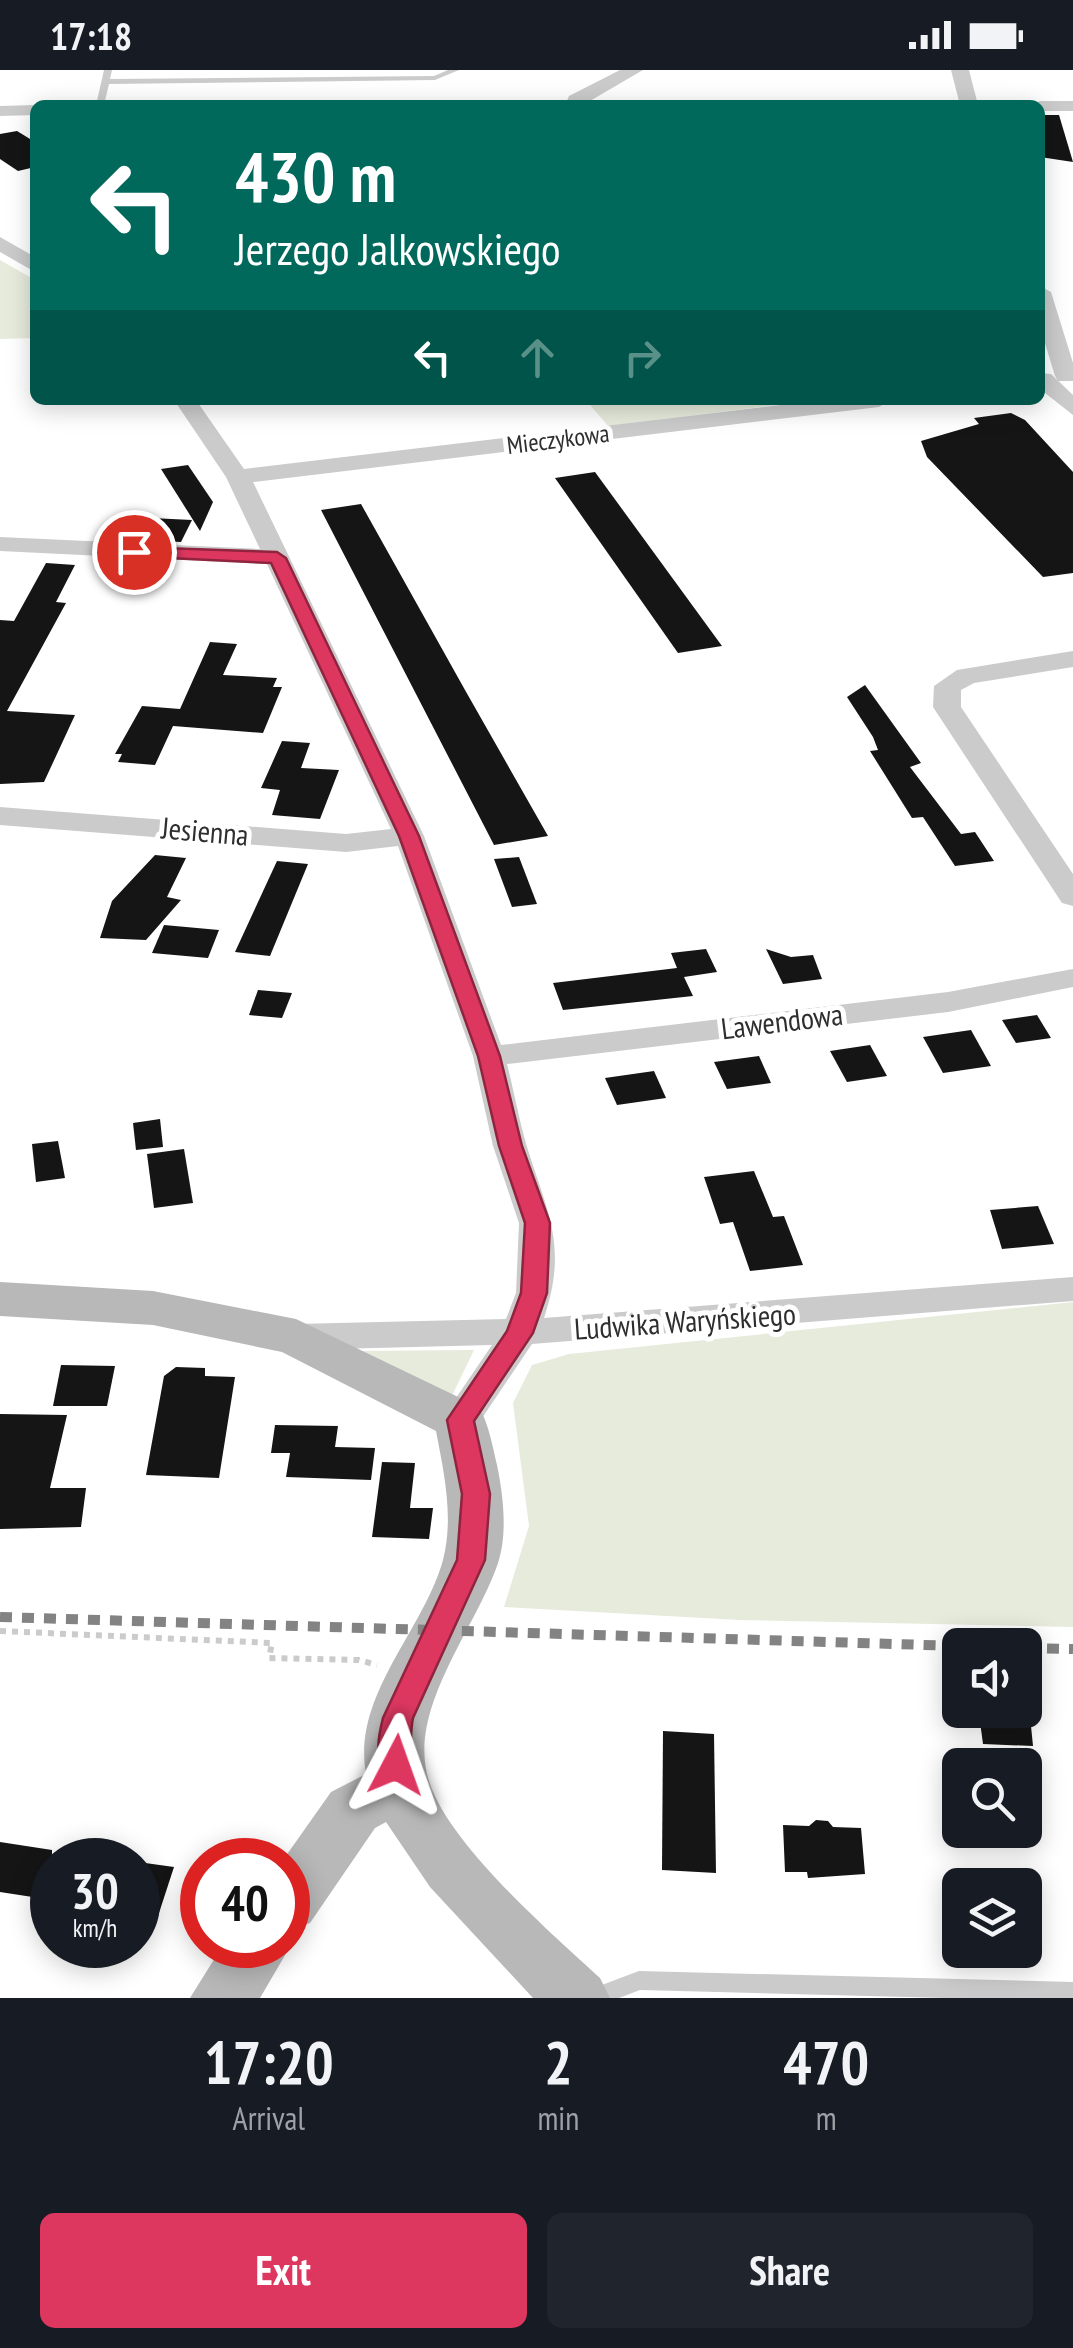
<!DOCTYPE html>
<meta charset="utf-8">
<style>
body{margin:0;font-family:"PT Sans Narrow",sans-serif;background:#20242c;color:#f1f3f6;height:100vh;display:flex;flex-direction:column;font-size:38px;white-space:nowrap}
*{box-sizing:border-box;margin:0}
p{font-size:32px;color:#9ea1a6}
.icon{flex:none;width:55px;height:55px;fill:none;stroke:currentColor;stroke-width:2;stroke-linecap:round;stroke-linejoin:round}
.map{position:relative;height:1928px;overflow:hidden}
.side{display:flex;flex-direction:column;background:#171b24;flex:1}
.side>*{flex:none}
.hud{position:absolute;left:30px;top:30px;width:1015px;height:305px;border-radius:15px;box-shadow:0 5px 25px #0003;background:#00695c;color:#fff;overflow:hidden}
.tools{position:absolute;left:942px;top:1558px;display:grid;gap:20px}
.tools a{display:grid;place-items:center;width:100px;height:100px;border-radius:15px;background:#171b24;box-shadow:0 5px 25px #0003;font-size:50px}
.speed{position:absolute;left:30px;top:1768px;display:flex;gap:20px;font-size:50px;font-weight:700;text-align:center}
.speed>*{display:grid;place-content:center;width:130px;height:130px;border-radius:50%;background:#171b24;box-shadow:0 5px 25px #0003;line-height:1}
.speed small{font-size:25px;font-weight:400}
.speed .limit{border:15px solid #d22;background:#fff;color:#111}
.pin{position:absolute;display:grid;place-items:center;width:85px;height:85px;color:#fff;margin:-42px;border:5px solid #fff;border-radius:50%;box-shadow:0 2px 10px #0007}
.me{position:absolute;width:110px;margin:-55px;rotate:4deg;stroke-linejoin:round;filter:drop-shadow(0 0 8px #0008)}
.turn{display:flex;align-items:center;gap:35px;height:210px;padding:0 40px;font-size:45px}
.turn .icon{width:130px;height:130px;stroke-width:2.5}
.turn b{display:block;font-size:70px;line-height:85px}
.lanes{display:flex;align-items:center;height:95px;padding:0 40px;background:#0003;justify-content:center;gap:50px;direction:ltr}
.lanes .off{opacity:.35}
.eta{display:flex;justify-content:space-evenly;align-items:center;height:170px;text-align:center}
.eta b{font-size:60px;font-weight:600;line-height:70px}
.button{display:flex;gap:20px;margin-top:auto;padding:20px 40px}
.button a{flex:1;height:115px;border-radius:15px;background:#dd3760;color:#fff;font-size:40px;font-weight:600;line-height:115px;text-align:center}
.button a+a{background:#20242c;color:#f1f3f6}
.status{display:flex;justify-content:space-between;align-items:center;height:70px;padding:0 50px;background:#171b24;direction:ltr}
.status svg{height:28px;fill:currentColor}
.map>svg:first-child{display:block}
.green{fill:#e6ebdc}
.building{fill:#151515}
.lines{fill:none;stroke-linecap:round;stroke-linejoin:round}
.path{stroke:#cbcbcb;stroke-width:6;stroke-dasharray:6 6;stroke-linecap:butt}
.lane{fill:#cbcbcb;fill-rule:evenodd}
.street{fill:#cbcbcb;fill-rule:evenodd}
.secondary{fill:#b8b8b8;fill-rule:evenodd}
.rail{stroke:#838383;stroke-width:10;stroke-dasharray:12 10;stroke-linecap:butt}
.route{fill:#dd3760;stroke:#90243e;stroke-width:2.5}
.labels{text-anchor:middle;stroke-width:10;stroke-linejoin:round;paint-order:stroke}
.far-street-label{font-size:25px;fill:#2e2e2e;stroke:#fff}
.street-label{font-size:30px;fill:#2e2e2e;stroke:#fff}
</style>
<div class="status"><b>17:18</b><svg viewBox="0 0 49 12"><path d="M0 12V9h3v3zM5 12V6h3v6zM10 12V3h3v9zM15 12V0h3v12zM26 1h20v11H26zM47 4h2v5h-2z"/></svg></div>
<div class="map">
<svg width="1073" height="1928" viewBox="0 0 1073 1928">
<rect width="100%" height="100%" fill="#fff"/>
<g class="green">
<polygon points="0,190 35,210 35,268 0,269"/>
<polygon points="586,330 816,330 608,356"/>
<polygon points="1073,1232 1073,1557 740,1550 504,1537 529,1456 513,1333 532,1295 569,1284"/>
<polygon points="474,1280 449,1332 355,1281"/>
</g>
<g class="building">
<polygon points="1040,45 1059,45 1073,92 1040,87"/>
<polygon points="17,61 35,72 35,97 18,101 0,89 0,64"/>
<polygon points="1011,343 1025,350 1073,402 1073,503 1043,507 927,387 921,371 979,354 974,348"/>
<polygon points="188,395 213,432 200,461 161,399"/>
<polygon points="595,402 722,576 678,583 555,408"/>
<polygon points="361,434 465,620 548,766 494,775 321,440"/>
<polygon points="151,448 192,450 181,472 140,470"/>
<polygon points="130,491 171,493 161,514 119,511"/>
<polygon points="46,493 75,495 56,532 66,533 7,641 75,645 44,712 0,714 0,550 14,551"/>
<polygon points="210,572 237,574 223,605 277,608 273,617 282,617 263,663 173,656 155,695 118,692 122,684 115,684 142,636 180,639"/>
<polygon points="865,615 921,693 910,697 961,764 975,762 994,791 955,796 923,747 912,748 870,681 878,680 873,667 847,627"/>
<polygon points="282,671 310,673 301,698 339,700 320,749 272,745 280,720 261,718"/>
<polygon points="155,785 186,788 167,827 181,830 146,870 100,868 112,831"/>
<polygon points="519,787 537,834 512,837 494,789"/>
<polygon points="277,791 308,794 270,886 235,882"/>
<polygon points="164,855 219,860 208,888 152,883"/>
<polygon points="706,879 717,902 684,907 693,926 563,940 553,913 677,898 671,883"/>
<polygon points="766,879 791,887 813,885 822,909 783,914"/>
<polygon points="258,920 292,923 282,948 249,945"/>
<polygon points="1037,945 1051,968 1016,973 1002,950"/>
<polygon points="971,960 991,996 943,1003 923,967"/>
<polygon points="870,975 887,1006 847,1012 830,981"/>
<polygon points="759,986 771,1013 727,1019 714,992"/>
<polygon points="654,1001 666,1028 617,1035 605,1008"/>
<polygon points="160,1049 163,1077 136,1080 133,1053"/>
<polygon points="58,1071 65,1108 36,1112 32,1074"/>
<polygon points="184,1079 193,1133 154,1138 147,1084"/>
<polygon points="754,1101 773,1147 784,1146 803,1195 750,1201 733,1152 720,1154 704,1107"/>
<polygon points="1038,1136 1054,1174 1002,1179 990,1140"/>
<polygon points="61,1295 115,1296 107,1336 53,1336"/>
<polygon points="176,1297 205,1298 205,1306 235,1307 219,1408 146,1405 164,1306"/>
<polygon points="0,1344 67,1345 50,1418 86,1418 81,1457 0,1459"/>
<polygon points="275,1355 338,1356 335,1377 375,1378 371,1410 286,1407 290,1383 271,1383"/>
<polygon points="382,1392 415,1393 410,1438 433,1438 429,1469 372,1467"/>
<polygon points="979,1644 1030,1646 1033,1676 983,1674"/>
<polygon points="663,1661 714,1664 716,1803 662,1800"/>
<polygon points="816,1750 828,1751 833,1757 861,1758 865,1804 808,1808 807,1802 785,1802 783,1755 809,1756"/>
<polygon points="0,1772 52,1780 52,1830 0,1822"/>
<polygon points="138,1792 174,1797 158,1846 138,1843"/>
</g>
<g class="lines">
<polyline class="path" points="0,1561 272,1573 269,1588 359,1590 377,1595"/>
<g class="lane">
<polygon points="104,0 112,0 110,9 434,6 448,0 459,0 435,10 109,14 104,35 96,35"/>
<polygon points="639,1901 1073,1912 1073,1928 945,1928 640,1920 619,1928 583,1928 586,1921"/>
</g>
<g class="street">
<polygon points="620,0 643,0 583,35 565,35 569,26"/>
<polygon points="951,0 969,0 978,35 960,35"/>
<polygon points="604,30 939,30 948,35 595,35"/>
<polygon points="1040,31 1073,31 1073,41 1040,41 1040,35 1032,35"/>
<polygon points="35,35 35,45 0,46 0,36"/>
<polygon points="0,167 35,187 35,202 0,182"/>
<polygon points="1040,216 1051,222 1073,293 1073,311 1058,311 1055,306 1040,257"/>
<polygon points="1040,303 1051,304 1073,325 1073,345 1040,319"/>
<path d="M 174,330 L 196,330 L 244,399 L 822,330 L 890,330 L 879,337 L 253,412 L 424,766 L 501,975 L 948,922 L 1073,899 L 1073,917 L 948,942 L 507,994 C 514,1021 519,1050 527,1077 C 548,1144 568,1176 544,1248 L 1073,1207 L 1073,1231 L 532,1274 L 474,1360 L 460,1364 L 446,1360 L 441,1350 L 492,1275 L 296,1280 L 283,1276 L 277,1267 L 283,1258 L 296,1254 L 506,1249 L 516,1223 L 519,1153 L 493,1076 L 473,986 L 398,776 L 346,782 L 0,755 L 0,737 L 346,764 L 391,759 L 267,494 L 0,481 L 0,467 L 260,479 L 226,407 Z"/>
<polygon points="1073,581 1073,597 974,613 961,620 961,637 1073,804 1073,836 1062,833 933,637 934,616 957,600"/>
</g>
<g class="secondary">
<path d="M 0,1212 L 153,1221 L 296,1249 L 479,1337 C 489,1355 492,1374 497,1395 C 503,1424 508,1463 498,1493 C 476,1559 404,1642 430,1714 C 452,1777 550,1862 600,1908 L 610,1928 L 533,1928 L 430,1817 L 386,1752 L 375,1758 L 310,1853 L 288,1861 L 288,1790 L 283,1790 L 331,1722 L 366,1704 C 352,1625 423,1562 443,1490 C 454,1447 444,1403 436,1361 L 282,1282 L 153,1255 L 0,1246 Z"/>
<polygon points="288,1867 291,1875 260,1928 190,1928 223,1875 288,1875"/>
</g>
<g class="rail">
<polyline points="0,1547 960,1576"/>
<polyline points="1025,1578 1073,1579"/>
</g>
</g>
<path class="route" d="M 134,477 L 277,482 L 286,488 L 419,766 L 500,986 L 522,1076 L 550,1153 L 547,1223 L 533,1263 L 474,1351 L 490,1424 L 485,1490 L 413,1648 C 409,1665 413,1691 406,1704 L 396,1707 L 385,1704 C 375,1684 378,1668 383,1648 L 457,1490 L 462,1424 L 447,1350 L 507,1261 L 521,1223 L 525,1153 L 499,1076 L 478,986 L 399,766 L 271,493 L 128,486 L 128,478 Z"/>
<g class="labels">
<g class="far-street-label">
<text transform="translate(558 369) rotate(-7)" y="9">Mieczykowa</text>
</g>
<g class="street-label">
<text transform="translate(205 762) rotate(5)" y="10">Jesienna</text>
<text transform="translate(782 952) rotate(-7)" y="10">Lawendowa</text>
<text transform="translate(685 1252) rotate(-4)" y="10">Ludwika Waryńskiego</text>
</g>
</g>
</svg>
<div class="tools">
<a><svg class="icon" aria-label="sound" viewBox="0 0 24 24"><path d="M4 9h4l5-4v14l-5-4H4zM17 9q2 3 0 6"/></svg></a>
<a><svg class="icon" aria-label="search" viewBox="0 0 24 24"><circle cx="10" cy="10" r="6"/><path d="M15 15l6 6"/></svg></a>
<a><svg class="icon" aria-label="layers" viewBox="0 0 24 24"><path d="M12 4l9 5-9 5-9-5zM3 14l9 5 9-5"/></svg></a>
</div>
<div class="speed"><div>30<small>km/h</small></div><div class="limit">40</div></div>
<div class="pin" style="left:134px;top:482px;background:#d93025"><svg class="icon" aria-label="arrive" viewBox="0 0 24 24"><path d="M6 21V4h12l-3 4 3 4H6"/></svg></div>
<svg class="me" style="left:396px;top:1695px" viewBox="-20 -20 40 40"><path d="M0-17L14 15 0 8-14 15z" fill="#dd3760" stroke="#fff" stroke-width="4"/></svg>
<div class="hud">
<div class="turn"><svg class="icon" aria-label="left" viewBox="0 0 24 24"><path d="M17 20v-9H6M10 6l-5 5 5 5"/></svg><div><b>430 m</b>Jerzego Jalkowskiego</div></div>
<div class="lanes"><svg class="icon" aria-label="left" viewBox="0 0 24 24"><path d="M17 20v-9H6M10 6l-5 5 5 5"/></svg><svg class="icon off" aria-label="ahead" viewBox="0 0 24 24"><path d="M12 20V5M6 11l6-6 6 6"/></svg><svg class="icon off" aria-label="right" viewBox="0 0 24 24"><path d="M7 20v-9h11M14 6l5 5-5 5"/></svg></div>
</div>
</div>
<section class="side">
<div class="eta">
<div><b>17:20</b><p>Arrival</p></div>
<div><b>2</b><p>min</p></div>
<div><b>470</b><p>m</p></div>
</div>
<div class="button"><a>Exit</a><a>Share</a></div>
</section>
